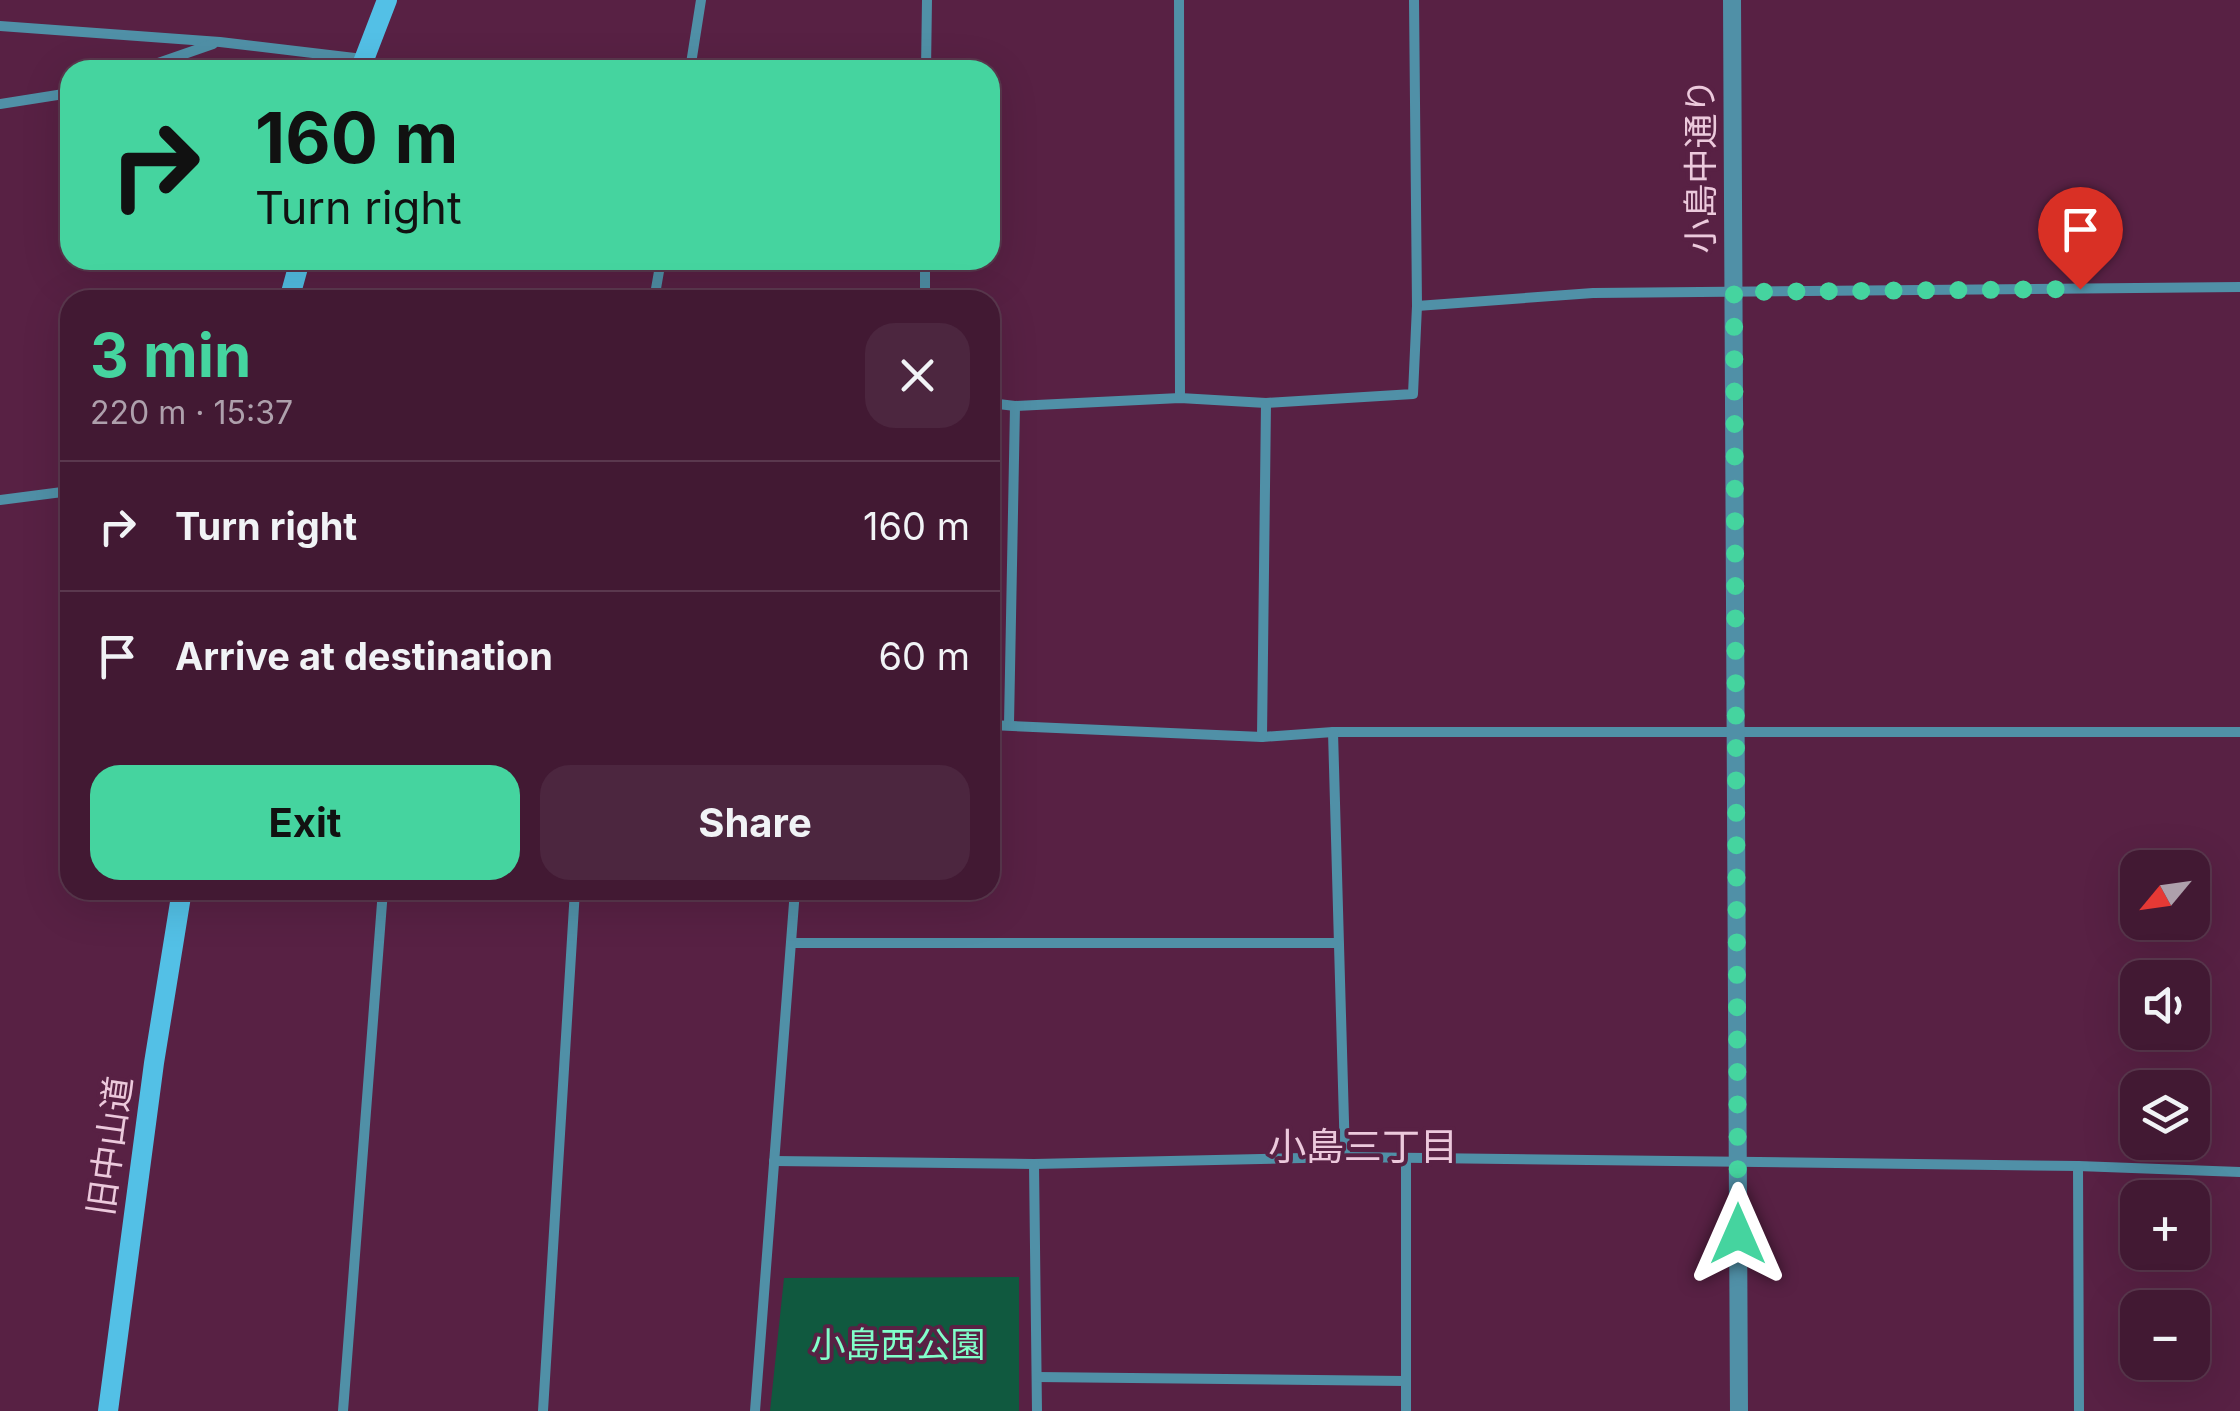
<!DOCTYPE html>
<meta charset="utf-8">
<style>
body{margin:0;font-family:Inter,"Noto Sans JP",sans-serif;background:#4c263f;color:#f1f3f6;height:100vh;display:flex;flex-direction:column;font-size:38px;white-space:nowrap}
*{box-sizing:border-box;margin:0}
p{font-size:32px;color:#aea0ac}
.icon{flex:none;width:55px;height:55px;fill:none;stroke:currentColor;stroke-width:2;stroke-linecap:round;stroke-linejoin:round}
.map{position:relative;flex:1;overflow:hidden}
.side{position:absolute;left:60px;top:290px;width:940px;height:610px;display:flex;flex-direction:column;background:#421933;border-radius:30px;box-shadow:0 10px 40px #0002,0 0 0 2px #5a384e}
.side>*{flex:none}
.top-card{position:absolute;left:60px;top:60px;width:940px;height:210px;border-radius:30px;box-shadow:0 10px 40px #0002,0 0 0 2px #5a384e;background:#45d49f;color:#111;overflow:hidden}
.needle{width:65px;rotate:241deg}
.fabs{position:absolute;left:2120px;top:850px;display:grid;gap:20px}
.fabs a{display:grid;place-items:center;width:90px;height:90px;border-radius:20px;background:#421933;box-shadow:0 10px 40px #0002,0 0 0 2px #5a384e;font-size:50px}
.pin{position:absolute;display:grid;place-items:center;width:85px;height:85px;color:#fff;margin:-102px -42px;border-radius:50% 50% 50% 0;rotate:-45deg;box-shadow:0 0 10px #0007}
.pin .icon{rotate:45deg}
.me{position:absolute;width:110px;margin:-55px;rotate:0deg;stroke-linejoin:round;filter:drop-shadow(0 0 8px #0008)}
.turn{display:flex;align-items:center;gap:35px;height:210px;padding:0 30px;font-size:45px}
.turn .icon{width:130px;height:130px;stroke-width:2.5}
.turn b{display:block;font-size:70px;line-height:85px}
.round{display:grid;place-items:center;flex:none;width:105px;height:105px;border-radius:30px;background:#4c263f}
.headline{display:flex;align-items:center;justify-content:space-between;height:170px;padding:0 30px}
h1{font-size:60px;font-weight:700;line-height:75px;color:#45d49f}
.action{display:flex;gap:20px;margin-top:auto;padding:20px 30px}
.action a{flex:1;height:115px;border-radius:30px;background:#45d49f;color:#111;font-size:40px;font-weight:700;line-height:115px;text-align:center}
.action a+a{background:#4c263f;color:#f1f3f6}
ul{padding:0;list-style:none}
li{display:flex;align-items:center;gap:30px;height:130px;padding:0 30px;border-top:2px solid #5a384e}
li div{flex:1}
li b{display:block;font-size:38px}
li em{font-style:normal}
.map>svg:first-child{display:block}
.green{fill:#10593f}
.lines{fill:none;stroke-linecap:round;stroke-linejoin:round}
.minor{stroke:#5090a7;stroke-width:10}
.tertiary{stroke:#5090a7;stroke-width:18}
.secondary{stroke:#53c0e6;stroke-width:20}
.route{stroke:#45d49f;stroke-width:18;stroke-dasharray:0 32.4}
.labels{text-anchor:middle;stroke-width:8;stroke-linejoin:round;paint-order:stroke}
.street-label{font-size:35px;fill:#ecc9dc;stroke:#582144}
.park-label{font-size:35px;fill:#81ffca;stroke:#582144}
.neighbourhood-label{font-size:38px;fill:#ecc9dc;stroke:#582144}
</style>
<div class="map">
<svg width="2240" height="1411" viewBox="0 0 2240 1411">
<rect width="100%" height="100%" fill="#582144"/>
<polygon class="green" points="1019,1277 1019,1411 770,1411 784,1278"/>
<g class="lines">
<g class="minor">
<polyline points="1179,0 1180,398"/>
<polyline points="0,26 220,42 363,59"/>
<polyline points="138,70 213,44"/>
<polyline points="690,70 701,0"/>
<polyline points="926,70 927,0"/>
<polyline points="0,104 70,93"/>
<polyline points="925,260 925,300"/>
<polyline points="654,300 661,260"/>
<polyline points="1417,306 1593,293 2240,287"/>
<polyline points="990,403 1015,406 1180,398 1266,403 1413,394 1417,306 1414,0"/>
<polyline points="0,500 70,491"/>
<polyline points="1009,724 1015,406"/>
<polyline points="990,725 1262,737 1333,732 2240,732"/>
<polyline points="1333,732 1345,1157"/>
<polyline points="1262,737 1266,403"/>
<polyline points="791,943 1338,943"/>
<polyline points="774,1161 1034,1164 1345,1157 2078,1166 2240,1172"/>
<polyline points="1034,1164 1037,1411"/>
<polyline points="2078,1166 2079,1411"/>
<polyline points="1037,1377 1405,1381"/>
<polyline points="343,1411 383,890"/>
<polyline points="543,1411 575,890"/>
<polyline points="755,1411 795,890"/>
<polyline points="1406,1411 1406,1160"/>
</g>
<polyline class="tertiary" points="1732,0 1739,1411"/>
<g class="secondary">
<polyline points="360,70 387,0"/>
<polyline points="289,300 300,260"/>
<polyline points="108,1411 154,1063 182,890"/>
</g>
</g>
<g class="lines">
<polyline class="route" points="1738,1234 1734,292 2080,289"/>
</g>
<g class="labels">
<g class="street-label">
<text transform="translate(1701 166) rotate(-90)" y="12">小島中通り</text>
<text transform="translate(110 1146) rotate(-82)" y="12">旧中山道</text>
</g>
<g class="park-label">
<text x="898" y="1357">小島西公園</text>
</g>
<g class="neighbourhood-label">
<text x="1363" y="1160">小島三丁目</text>
</g>
</g>
</svg>
<div class="fabs">
<a><svg class="needle" viewBox="-14 -14 28 28"><path d="M0-13l5 13h-10z" fill="#e53935"/><path d="M0 13l5-13h-10z" fill="#aea0ac"/></svg></a>
<a><svg class="icon" aria-label="sound" viewBox="0 0 24 24"><path d="M4 9h4l5-4v14l-5-4H4zM17 9q2 3 0 6"/></svg></a>
<a><svg class="icon" aria-label="layers" viewBox="0 0 24 24"><path d="M12 4l9 5-9 5-9-5zM3 14l9 5 9-5"/></svg></a>
<a>+</a>
<a>−</a>
</div>
<div class="pin" style="left:2080px;top:289px;background:#d93025"><svg class="icon" aria-label="arrive" viewBox="0 0 24 24"><path d="M6 21V4h12l-3 4 3 4H6"/></svg></div>
<svg class="me" style="left:1738px;top:1234px" viewBox="-20 -20 40 40"><path d="M0-17L14 15 0 8-14 15z" fill="#45d49f" stroke="#fff" stroke-width="4"/></svg>
<div class="top-card">
<div class="turn"><svg class="icon" aria-label="right" viewBox="0 0 24 24"><path d="M7 20v-9h11M14 6l5 5-5 5"/></svg><div><b>160 m</b>Turn right</div></div>
</div>
<section class="side">
<div class="headline"><div><h1>3 min</h1><p>220 m · 15:37</p></div><a class="round"><svg class="icon" aria-label="close" viewBox="0 0 24 24"><path d="M6 6l12 12M18 6L6 18"/></svg></a></div>
<ul>
<li><svg class="icon" aria-label="right" viewBox="0 0 24 24"><path d="M7 20v-9h11M14 6l5 5-5 5"/></svg><div><b>Turn right</b></div><em>160 m</em></li>
<li><svg class="icon" aria-label="arrive" viewBox="0 0 24 24"><path d="M6 21V4h12l-3 4 3 4H6"/></svg><div><b>Arrive at destination</b></div><em>60 m</em></li>
</ul>
<div class="action"><a>Exit</a><a>Share</a></div>
</section>
</div>
